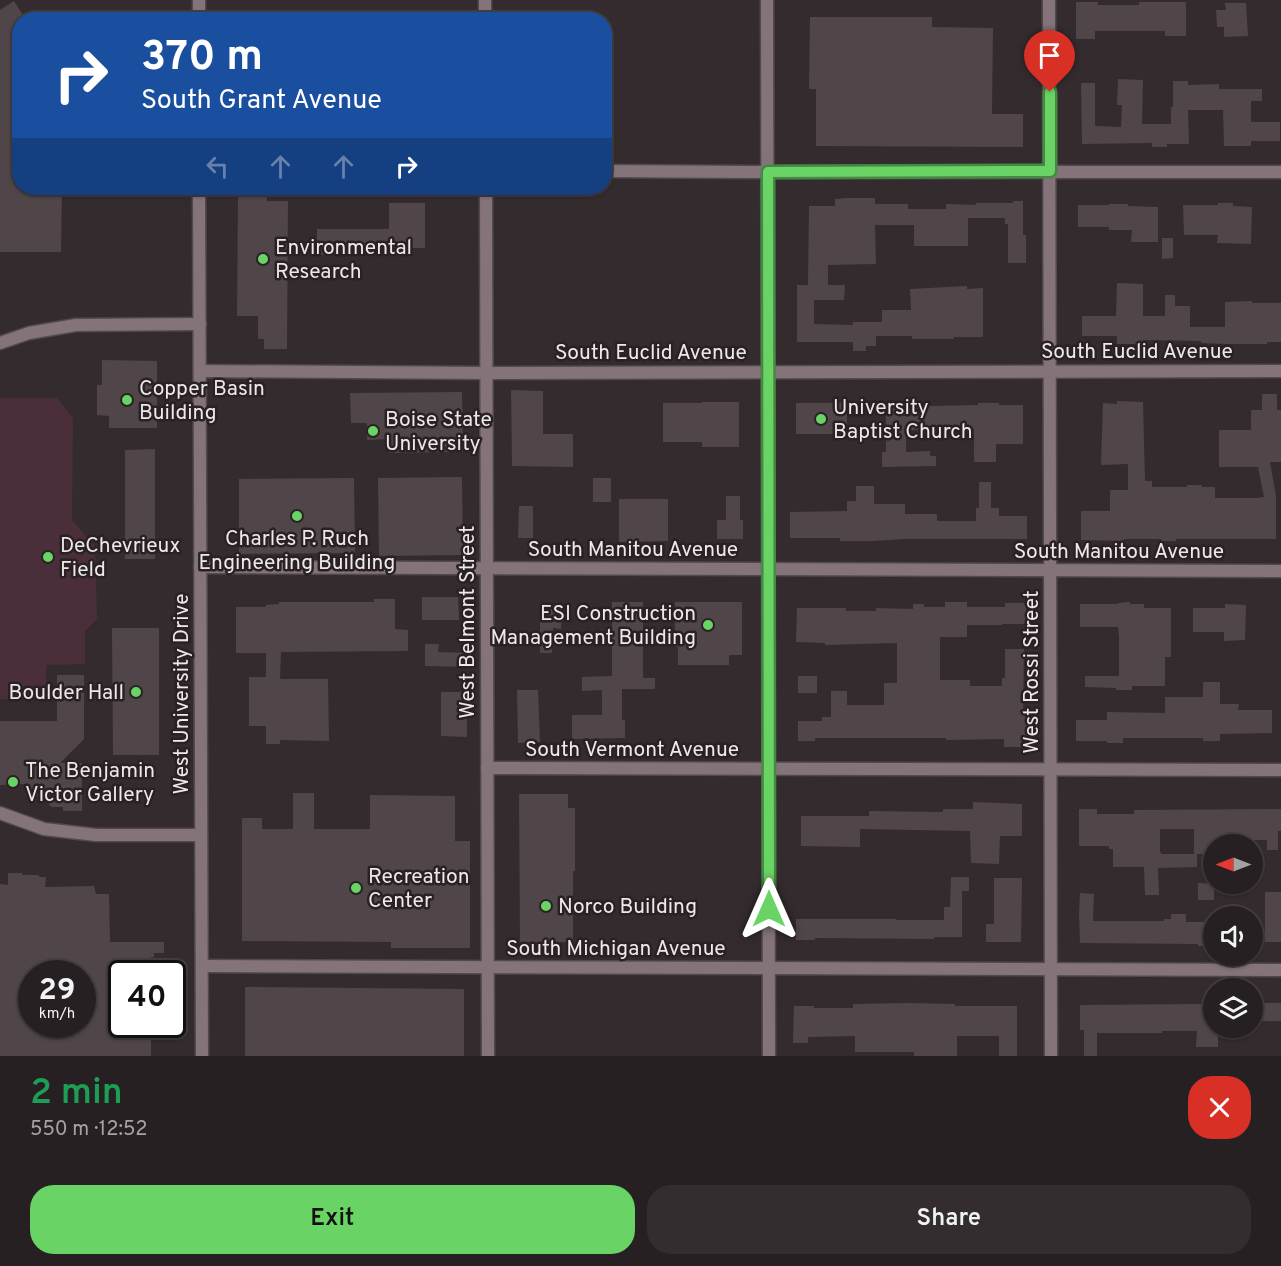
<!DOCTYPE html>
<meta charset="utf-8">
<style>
body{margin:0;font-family:Overpass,sans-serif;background:#332d30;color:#f1f3f6;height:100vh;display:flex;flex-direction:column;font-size:22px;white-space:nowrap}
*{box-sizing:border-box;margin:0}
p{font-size:20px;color:#a4a3a6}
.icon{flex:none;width:33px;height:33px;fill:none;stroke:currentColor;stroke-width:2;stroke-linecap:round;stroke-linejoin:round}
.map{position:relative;height:1056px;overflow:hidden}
.details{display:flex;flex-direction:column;background:#272023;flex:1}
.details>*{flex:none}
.banner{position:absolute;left:12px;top:12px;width:600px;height:183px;border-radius:24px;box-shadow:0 2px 4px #0004,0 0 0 2px #433e41;background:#1a4fa0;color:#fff;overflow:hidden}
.needle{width:39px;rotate:270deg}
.tools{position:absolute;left:1203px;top:834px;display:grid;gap:12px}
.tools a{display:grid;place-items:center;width:60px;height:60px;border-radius:50%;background:#272023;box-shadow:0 2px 4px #0004,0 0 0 2px #433e41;font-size:30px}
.speed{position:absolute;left:18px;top:960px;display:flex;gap:12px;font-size:30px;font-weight:700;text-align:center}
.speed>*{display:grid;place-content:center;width:78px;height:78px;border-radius:50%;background:#272023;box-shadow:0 2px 4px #0004,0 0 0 2px #433e41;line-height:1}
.speed small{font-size:15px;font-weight:400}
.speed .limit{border:3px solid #111;border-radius:9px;background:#fff;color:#111}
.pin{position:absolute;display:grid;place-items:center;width:51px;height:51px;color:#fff;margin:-62px -26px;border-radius:50% 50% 50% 0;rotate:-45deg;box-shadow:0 0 6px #0007}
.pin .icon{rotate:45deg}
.me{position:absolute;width:66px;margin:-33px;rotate:0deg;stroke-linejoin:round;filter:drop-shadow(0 0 4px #0008)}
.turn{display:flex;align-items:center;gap:21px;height:126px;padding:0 30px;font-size:27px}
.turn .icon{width:78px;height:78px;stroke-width:2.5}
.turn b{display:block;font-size:42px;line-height:51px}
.lanes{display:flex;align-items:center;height:57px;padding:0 30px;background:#0003;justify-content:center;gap:30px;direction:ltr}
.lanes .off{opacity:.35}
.round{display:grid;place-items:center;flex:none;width:63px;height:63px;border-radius:24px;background:#332d30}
.overview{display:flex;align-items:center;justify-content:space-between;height:102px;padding:0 30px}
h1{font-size:36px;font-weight:600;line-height:45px;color:#1e9e55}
.action{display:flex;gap:12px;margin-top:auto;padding:12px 30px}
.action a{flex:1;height:69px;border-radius:24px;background:#69d465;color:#111;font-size:24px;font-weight:600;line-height:69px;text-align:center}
.action a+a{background:#332d30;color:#f1f3f6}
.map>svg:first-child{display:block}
.green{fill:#4a2f3a}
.building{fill:#504649;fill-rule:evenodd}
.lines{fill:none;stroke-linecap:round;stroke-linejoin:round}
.minor-casing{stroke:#52494d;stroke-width:15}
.tertiary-casing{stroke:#52494d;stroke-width:15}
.minor{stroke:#847379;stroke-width:12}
.tertiary{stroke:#847379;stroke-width:12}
.route-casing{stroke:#448a42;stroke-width:15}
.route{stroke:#69d465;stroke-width:10}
.poi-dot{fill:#69d465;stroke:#2a2125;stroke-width:2}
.labels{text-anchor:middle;stroke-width:5;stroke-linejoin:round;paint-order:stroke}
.poi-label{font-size:21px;fill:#eee8ea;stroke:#2a2125;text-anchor:start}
.street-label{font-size:21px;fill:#eee8ea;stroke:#2a2125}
</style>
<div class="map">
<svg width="1281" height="1056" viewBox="0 0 1281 1056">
<rect width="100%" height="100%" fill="#342b2f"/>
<polygon class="green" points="0,398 57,398 73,418 72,520 95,547 97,619 85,631 85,664 46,665 46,699 0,699"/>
<g class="building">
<polygon points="14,1 26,20 20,20 20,188 62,188 61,252 0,252 0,10"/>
<polygon points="1076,2 1098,2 1098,5 1139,5 1139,2 1186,2 1186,36 1165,36 1165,31 1095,31 1095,39 1076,39"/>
<polygon points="1225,3 1246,3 1248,36 1224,37 1224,27 1217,27 1216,10 1226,10"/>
<polygon points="810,17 932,17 932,27 993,28 992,114 1023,114 1023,147 816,146 816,89 809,89"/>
<polygon points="1118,79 1143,80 1142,124 1171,124 1171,107 1173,107 1173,81 1188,81 1188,85 1219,84 1219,89 1262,89 1262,101 1251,101 1251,122 1280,122 1280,141 1251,141 1251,146 1224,146 1223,110 1188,110 1189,144 1167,144 1167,147 1152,147 1152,143 1082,144 1081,83 1095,83 1095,126 1121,127 1122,105 1117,105"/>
<polygon points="238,194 267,194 267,201 288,201 287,349 264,349 264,339 258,339 258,316 237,316"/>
<polygon points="846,198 875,198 875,204 908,204 908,209 946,209 946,204 976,205 976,203 1013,203 1013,201 1023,201 1023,235 1026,235 1026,263 1008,263 1008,224 1005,224 1005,218 968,218 968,246 914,246 914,225 875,225 876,264 828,265 828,285 845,285 844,300 814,300 814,324 853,325 853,322 882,322 882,310 911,310 910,289 967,286 967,289 983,288 983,337 954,337 954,339 912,339 912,336 876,336 876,346 866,346 866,351 853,351 853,342 797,342 797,285 808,285 809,206 835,206 835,199"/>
<polygon points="389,203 425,203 425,248 374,248 374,254 317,255 317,229 389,229"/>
<polygon points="1218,203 1233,203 1233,206 1252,207 1251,244 1217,243 1218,235 1184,235 1183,205 1218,205"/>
<polygon points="1109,204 1128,204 1128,206 1158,207 1158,242 1131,242 1132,230 1109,230 1109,227 1078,227 1078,205 1109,205"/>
<polygon points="1162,238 1173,238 1173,258 1162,259"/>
<polygon points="1117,283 1143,284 1143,316 1165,316 1165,295 1175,295 1175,306 1190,306 1190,327 1225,327 1225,302 1252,301 1252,303 1281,303 1281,342 1267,342 1267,344 1225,344 1201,343 1201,341 1143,340 1143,344 1117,344 1117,336 1082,336 1082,316 1116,316"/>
<polygon points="102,360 157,361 157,428 109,428 109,416 97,415 97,385 102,385"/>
<polygon points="511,390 543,391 543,434 573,434 573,467 512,466"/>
<polygon points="462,392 463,452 389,453 389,439 367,440 367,423 351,423 350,393"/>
<polygon points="1262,394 1277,394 1277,410 1281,410 1281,462 1270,462 1276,496 1276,539 1176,539 1176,541 1161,541 1161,539 1124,539 1124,541 1081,540 1081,511 1110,511 1110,490 1128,490 1128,464 1101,465 1103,403 1117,404 1117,401 1143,402 1145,481 1152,481 1152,487 1187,487 1187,485 1202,485 1202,487 1215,487 1215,498 1258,498 1264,497 1258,467 1219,467 1219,430 1251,430 1251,410 1262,410"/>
<polygon points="702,402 739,402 739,447 702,447 702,442 663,442 663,403 702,403"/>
<rect x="796" y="403" width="51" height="31"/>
<polygon points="978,403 999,403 999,405 1023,405 1023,444 996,444 996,462 974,462 974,429 906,430 906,452 930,451 930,456 936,456 936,466 882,467 882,452 886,452 886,407 978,405"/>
<polygon points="155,449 155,559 125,559 125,450"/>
<polygon points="462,477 463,555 379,556 378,478"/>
<polygon points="354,478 355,553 239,554 239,479"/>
<rect x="593" y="478" width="18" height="24"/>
<polygon points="979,482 991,482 991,508 999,508 999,516 1027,516 1027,539 905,539 873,541 840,541 840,538 790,538 790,512 847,511 847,501 856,501 856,486 874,486 874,504 905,504 905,514 937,514 937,521 976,521 976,508 979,508"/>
<polygon points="726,496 740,496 740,520 743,520 743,539 717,539 717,520 726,520"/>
<polygon points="619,499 668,499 668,541 619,542"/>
<polygon points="519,506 533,506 533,538 518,538"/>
<polygon points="422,597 458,597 459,620 422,620"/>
<polygon points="374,599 395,599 395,629 408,630 408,651 281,652 280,679 328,679 329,741 280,740 280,744 266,744 266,726 249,726 249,677 266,677 266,653 236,653 236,607 266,607 266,605 279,604 279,602 374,602"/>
<polygon points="612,602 643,602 643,678 655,678 655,689 622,689 622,720 625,720 625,738 572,739 572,715 602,715 602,690 582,691 582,677 612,676"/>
<polygon points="675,602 742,602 742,655 729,655 729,665 678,665 678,647 675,647"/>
<polygon points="945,602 967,602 967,607 1005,607 1005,603 1026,603 1026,624 1002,624 1002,625 967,625 967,637 940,637 940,680 970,680 970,686 1002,686 1002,678 1005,678 1005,649 1024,649 1023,713 1030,713 1030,740 1022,740 1022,747 1004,747 1004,739 946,740 946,738 815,738 815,741 798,741 798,721 822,721 822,717 831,717 831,691 847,691 847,705 884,705 884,683 897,683 897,643 825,645 825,643 796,642 797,608 846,608 846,611 876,611 876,608 913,609 913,604 924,604 924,607 945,607"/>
<polygon points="1130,602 1130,604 1144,604 1144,608 1171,608 1171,657 1165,657 1165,686 1132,686 1132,690 1116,690 1116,688 1085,687 1085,676 1119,676 1119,637 1118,627 1080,627 1080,604 1118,604 1118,603"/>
<polygon points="540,604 562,605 561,629 553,628 552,653 540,653"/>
<polygon points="1225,604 1246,605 1245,640 1224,641 1224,632 1193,632 1193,608 1225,608"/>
<polygon points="112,628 159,628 159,755 113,755"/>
<polygon points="425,644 439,644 438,652 469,653 469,667 425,666"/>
<polygon points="57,675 84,675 84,739 60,763 82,763 82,811 63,811 63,807 52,807 49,805 47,796 28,796 28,784 0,785 0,721 57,721"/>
<rect x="798" y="676" width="19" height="17"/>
<polygon points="1203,682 1220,682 1220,704 1239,704 1238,710 1272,710 1272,733 1220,734 1220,741 1203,741 1203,738 1123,738 1123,743 1107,743 1107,741 1076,741 1076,720 1107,720 1107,712 1165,713 1165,697 1203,697"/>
<polygon points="517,690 538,690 540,742 518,743"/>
<polygon points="441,692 467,692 467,737 441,736"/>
<polygon points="293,793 314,793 314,829 370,829 370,795 455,796 455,841 470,841 470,948 391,948 391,942 242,941 242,818 262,818 262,829 293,829"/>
<polygon points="519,794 568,794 568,808 575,808 575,871 573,871 573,942 550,942 550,949 531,949 531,942 520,942"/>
<polygon points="973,802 1022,804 1022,836 1000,836 999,864 971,863 970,831 860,829 860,847 801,846 801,816 869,816 869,811 943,812 943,809 973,809"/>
<path d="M 1079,809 L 1097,809 L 1097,814 L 1134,814 L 1134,810 L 1281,809 L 1281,831 L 1278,831 L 1278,850 L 1267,850 L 1267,840 L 1237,840 L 1237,844 L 1207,844 L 1207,854 L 1197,854 L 1197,867 L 1158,868 L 1159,895 L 1145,895 L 1144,867 L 1113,867 L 1113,849 L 1109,849 L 1109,846 L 1079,846 ZM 1160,829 L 1194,829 L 1194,854 L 1161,854 L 1161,852 L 1160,852 Z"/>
<path d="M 8,873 L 22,873 L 22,875 L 38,875 L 40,877 L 46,877 L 45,887 L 94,886 L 96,894 L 109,894 L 110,942 L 164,942 L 164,953 L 154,953 L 154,957 L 151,957 L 151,974 L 122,974 L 122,1024 L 151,1024 L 151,1056 L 0,1056 L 0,884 L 8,885 ZM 32,974 L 82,974 L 82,1024 L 32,1024 Z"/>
<polygon points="951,877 969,877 969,891 962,891 962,937 934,937 934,939 815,938 815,940 796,940 796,919 896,919 896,920 944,920 944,907 950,907"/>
<polygon points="994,878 1022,878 1021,942 986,942 986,924 994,924"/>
<polygon points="1198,883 1214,884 1214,900 1198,900"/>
<rect x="1265" y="892" width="16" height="50"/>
<polygon points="1080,893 1094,894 1093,921 1164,921 1164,919 1171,919 1171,914 1186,914 1186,922 1214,922 1214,946 1198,946 1198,944 1080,943 1079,913"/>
<polygon points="245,987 464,989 464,1056 245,1056"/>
<polygon points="909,1003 955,1004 955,1006 1017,1006 1017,1056 999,1056 999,1036 957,1036 957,1056 914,1056 914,1052 855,1052 855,1036 808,1037 808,1043 793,1043 794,1006 814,1006 814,1008 853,1008 853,1004"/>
<rect x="1252" y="1003" width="29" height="18"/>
<polygon points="1197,1004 1214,1004 1214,1028 1218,1028 1218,1047 1196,1047 1197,1031 1162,1031 1162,1033 1097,1033 1097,1056 1084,1056 1084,1030 1080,1030 1080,1005"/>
</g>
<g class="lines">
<defs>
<g id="minor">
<polyline points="485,0 485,20"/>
<polyline points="1049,0 1051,1056"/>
<polyline points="604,171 747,172 1281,172"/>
<polyline points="486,188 488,1056"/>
<polyline points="0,343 29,333 76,325 200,324"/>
<polyline points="201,371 486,373 1281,371"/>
<polyline points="200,567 1281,571"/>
<polyline points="487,768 1281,770"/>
<polyline points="0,813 44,829 96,835 201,835"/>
<polyline points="202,966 1281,970"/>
</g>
<g id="tertiary">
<polyline points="199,0 199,20"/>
<polyline points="767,0 769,1056"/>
<polyline points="199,188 202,1056"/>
</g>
</defs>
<use href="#minor" class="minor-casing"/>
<use href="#tertiary" class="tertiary-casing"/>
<use href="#minor" class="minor"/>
<use href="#tertiary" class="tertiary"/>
</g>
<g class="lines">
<defs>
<polyline id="route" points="769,909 768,172 1050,171 1050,92"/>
</defs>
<use href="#route" class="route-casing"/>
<use href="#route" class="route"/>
</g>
<g class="poi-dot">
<circle cx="263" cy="259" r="6"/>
<circle cx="127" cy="400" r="6"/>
<circle cx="821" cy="419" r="6"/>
<circle cx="373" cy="431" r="6"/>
<circle cx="297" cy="516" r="6"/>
<circle cx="48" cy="557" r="6"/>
<circle cx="708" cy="625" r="6"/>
<circle cx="136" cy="692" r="6"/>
<circle cx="13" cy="782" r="6"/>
<circle cx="356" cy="888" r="6"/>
<circle cx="546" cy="906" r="6"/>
</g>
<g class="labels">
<g class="poi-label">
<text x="275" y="254">Environmental<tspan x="275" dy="24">Research</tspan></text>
<text x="139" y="395">Copper Basin<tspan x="139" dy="24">Building</tspan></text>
<text x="833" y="414">University<tspan x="833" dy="24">Baptist Church</tspan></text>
<text x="385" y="426">Boise State<tspan x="385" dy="24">University</tspan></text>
<text x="297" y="545" text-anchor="middle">Charles P. Ruch<tspan x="297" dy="24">Engineering Building</tspan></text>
<text x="60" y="552">DeChevrieux<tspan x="60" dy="24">Field</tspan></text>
<text x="696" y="620" text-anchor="end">ESI Construction<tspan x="696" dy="24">Management Building</tspan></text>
<text x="124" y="699" text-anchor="end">Boulder Hall</text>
<text x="25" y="777">The Benjamin<tspan x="25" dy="24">Victor Gallery</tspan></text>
<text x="368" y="883">Recreation<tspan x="368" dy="24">Center</tspan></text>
<text x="558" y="913">Norco Building</text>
</g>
<g class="street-label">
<text x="1137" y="358">South Euclid Avenue</text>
<text x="651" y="359">South Euclid Avenue</text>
<text x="633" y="556">South Manitou Avenue</text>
<text x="1119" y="558">South Manitou Avenue</text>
<text transform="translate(467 622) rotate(-90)" y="7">West Belmont Street</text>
<text transform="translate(1031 672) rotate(-90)" y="7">West Rossi Street</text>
<text transform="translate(181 694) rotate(-90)" y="7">West University Drive</text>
<text x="632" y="756">South Vermont Avenue</text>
<text x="616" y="955">South Michigan Avenue</text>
</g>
</g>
</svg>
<div class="tools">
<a><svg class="needle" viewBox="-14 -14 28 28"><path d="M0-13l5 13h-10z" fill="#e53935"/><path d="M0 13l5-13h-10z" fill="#a4a3a6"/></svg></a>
<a><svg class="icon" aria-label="sound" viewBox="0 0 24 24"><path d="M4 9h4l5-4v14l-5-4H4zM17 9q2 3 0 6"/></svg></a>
<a><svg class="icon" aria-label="layers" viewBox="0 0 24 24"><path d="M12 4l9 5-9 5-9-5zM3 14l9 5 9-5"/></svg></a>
</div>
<div class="speed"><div>29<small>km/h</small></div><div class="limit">40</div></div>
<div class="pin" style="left:1050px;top:92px;background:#d93025"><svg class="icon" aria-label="arrive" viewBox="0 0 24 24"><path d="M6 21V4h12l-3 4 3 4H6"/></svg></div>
<svg class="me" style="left:769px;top:909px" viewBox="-20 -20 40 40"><path d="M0-17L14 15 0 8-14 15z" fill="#69d465" stroke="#fff" stroke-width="4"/></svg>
<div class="banner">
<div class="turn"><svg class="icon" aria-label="right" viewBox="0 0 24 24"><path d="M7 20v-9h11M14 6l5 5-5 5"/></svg><div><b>370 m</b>South Grant Avenue</div></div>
<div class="lanes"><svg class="icon off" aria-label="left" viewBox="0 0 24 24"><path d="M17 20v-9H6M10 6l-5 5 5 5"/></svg><svg class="icon off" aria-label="ahead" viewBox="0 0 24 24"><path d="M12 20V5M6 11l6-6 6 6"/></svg><svg class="icon off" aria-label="ahead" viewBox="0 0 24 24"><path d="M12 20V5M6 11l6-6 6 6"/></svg><svg class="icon" aria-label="right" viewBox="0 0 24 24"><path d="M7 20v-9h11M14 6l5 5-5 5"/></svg></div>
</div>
</div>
<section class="details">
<div class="overview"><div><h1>2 min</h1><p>550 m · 12:52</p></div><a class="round" style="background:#d93025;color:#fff"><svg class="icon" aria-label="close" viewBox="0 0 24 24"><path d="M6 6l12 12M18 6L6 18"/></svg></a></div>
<div class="action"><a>Exit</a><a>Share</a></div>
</section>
